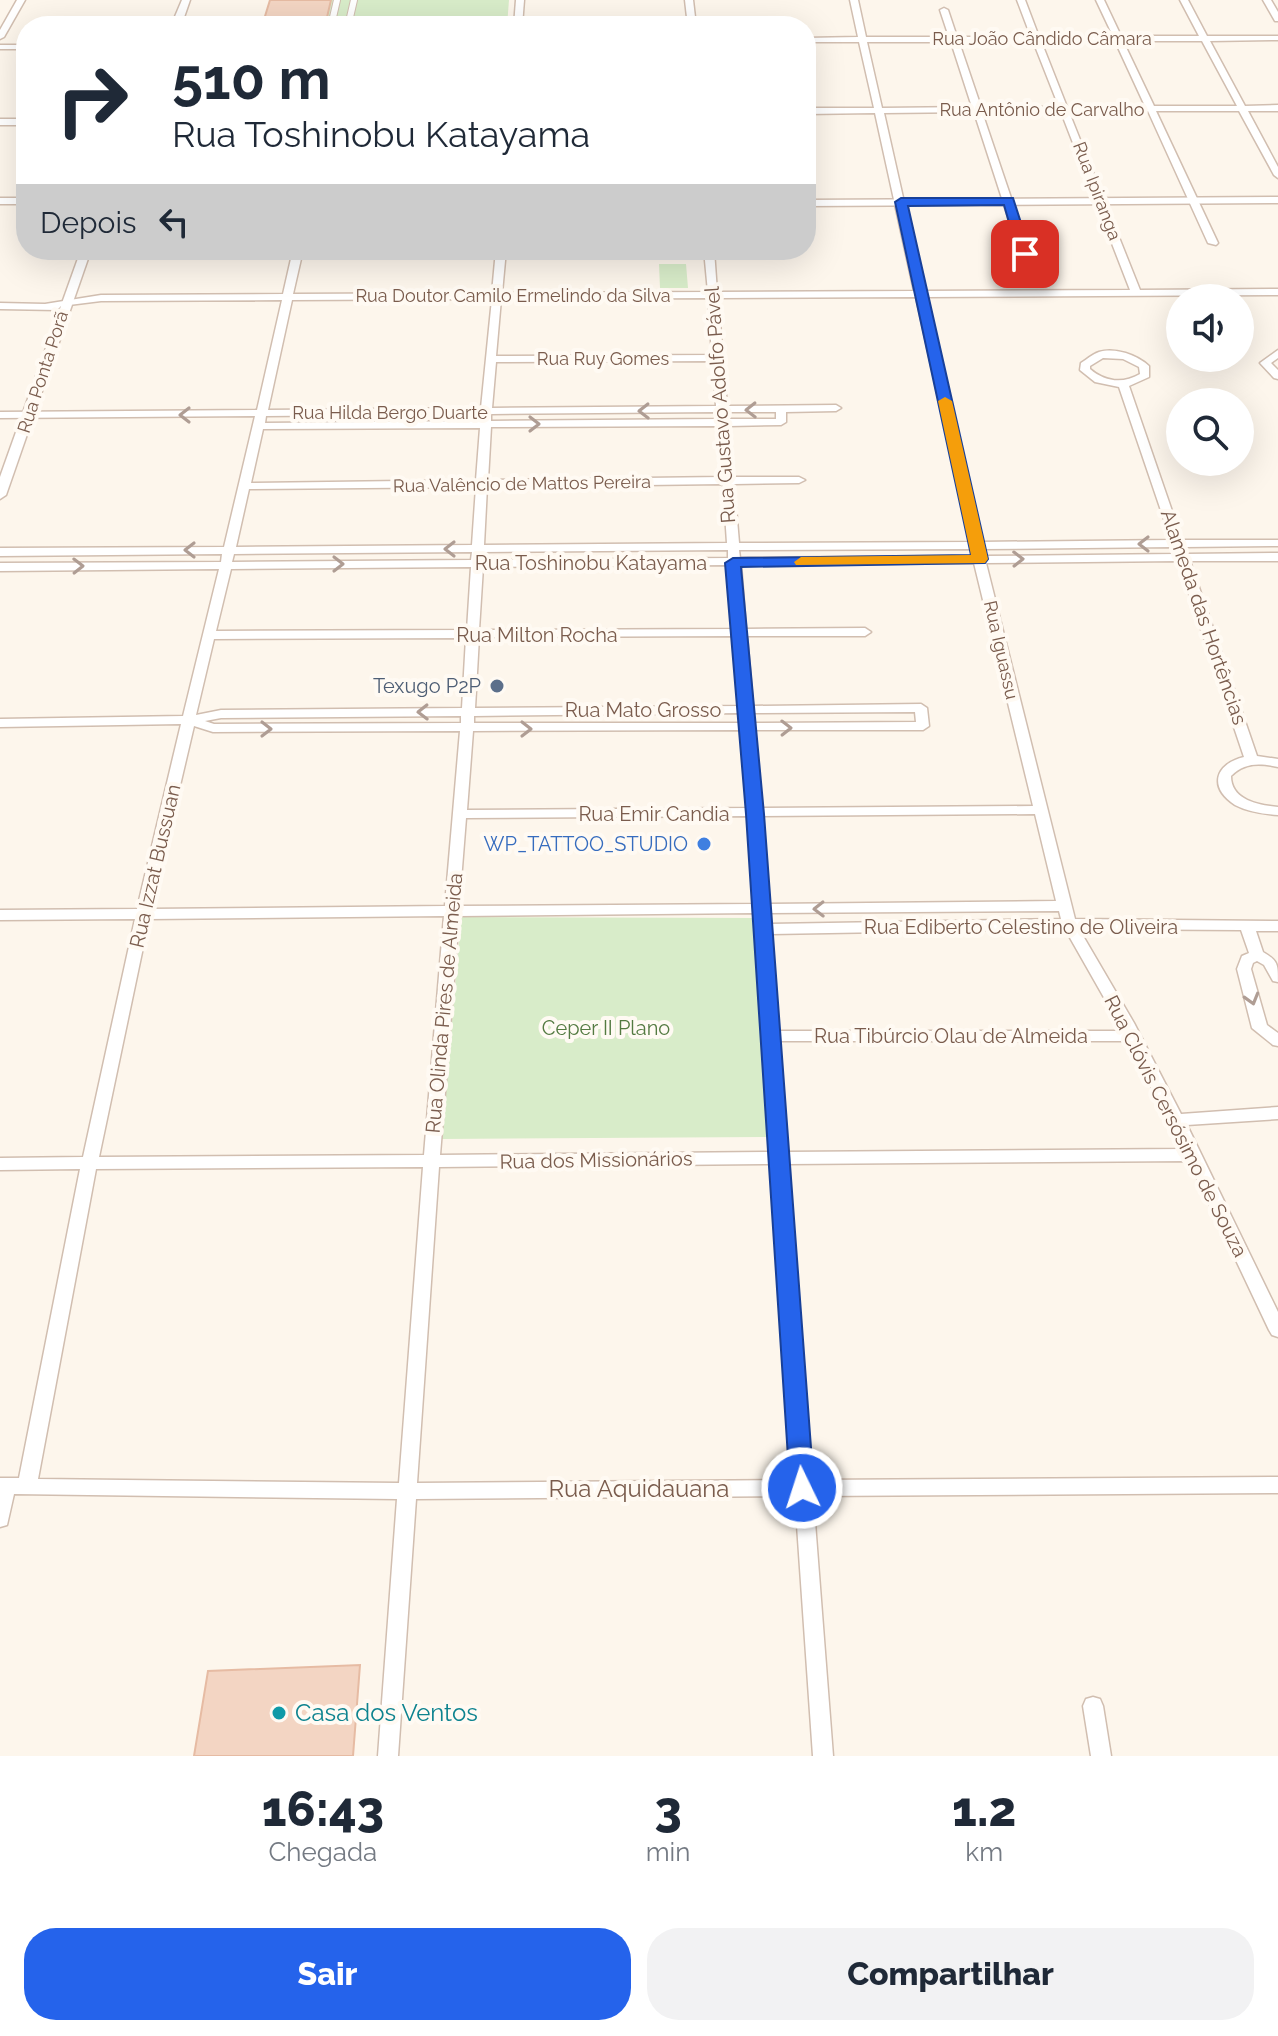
<!DOCTYPE html>
<html lang="pt">
<meta charset="utf-8">
<style>
body{margin:0;font-family:Raleway,sans-serif;background:#f2f2f3;color:#1f2937;height:100vh;display:flex;flex-direction:column;font-size:30px;white-space:nowrap}
*{box-sizing:border-box;margin:0}
p{font-size:26px;color:#747a83}
.icon{flex:none;width:44px;height:44px;fill:none;stroke:currentColor;stroke-width:2;stroke-linecap:round;stroke-linejoin:round}
.map{position:relative;height:1756px;overflow:hidden}
.details{display:flex;flex-direction:column;background:#fff;flex:1}
.details>*{flex:none}
.guide{position:absolute;left:16px;top:16px;width:800px;height:244px;border-radius:32px;box-shadow:0 8px 32px #0002;background:#fff;color:#1f2937;overflow:hidden}
.fabs{position:absolute;left:1166px;top:284px;display:grid;gap:16px}
.fabs a{display:grid;place-items:center;width:88px;height:88px;border-radius:50%;background:#fff;box-shadow:0 8px 32px #0002;font-size:40px}
.pin{position:absolute;display:grid;place-items:center;width:68px;height:68px;color:#fff;margin:-34px;border-radius:16px;box-shadow:0 4px 12px #0006}
.me{position:absolute;width:88px;margin:-44px;rotate:356deg;stroke-linejoin:round;filter:drop-shadow(0 0 6px #0008)}
.turn{display:flex;align-items:center;gap:28px;height:168px;padding:0 24px;font-size:36px}
.turn .icon{width:104px;height:104px;stroke-width:2.5}
.turn b{display:block;font-size:56px;line-height:68px}
.then{display:flex;align-items:center;height:76px;padding:0 24px;background:#0003;gap:16px;font-size:30px}
.eta{display:flex;justify-content:space-evenly;align-items:center;height:136px;text-align:center}
.eta b{font-size:48px;font-weight:800;line-height:56px}
.primary-button{display:flex;gap:16px;margin-top:auto;padding:16px 24px}
.primary-button a{flex:1;height:92px;border-radius:32px;background:#2563eb;color:#fff;font-size:32px;font-weight:800;line-height:92px;text-align:center}
.primary-button a+a{background:#f2f2f3;color:#1f2937}
.map>svg:first-child{display:block}
.green{fill:#d8ecc9}
.building{fill:#f3d5c3;stroke:#e6bba3;stroke-width:2}
.lines{fill:none;stroke-linecap:round;stroke-linejoin:round}
.pedestrian-casing{stroke:#d1beb0;stroke-width:8}
.minor-casing{stroke:#d1beb0;stroke-width:3}
.tertiary-casing{stroke:#d1beb0;stroke-width:3}
.pedestrian{stroke:#fff;stroke-width:6}
.minor{fill:#fff;fill-rule:evenodd}
.tertiary{fill:#fff;fill-rule:evenodd}
.oneway{stroke:#af9d94}
.route{fill:#2563eb;stroke:#184099;stroke-width:2}
.slow{fill:#f59e0b}
.service-dot{fill:#5c6f8a;stroke:#fffaf3;stroke-width:3}
.shop-dot{fill:#3f7fe0;stroke:#fffaf3;stroke-width:3}
.culture-dot{fill:#0f9aa8;stroke:#fffaf3;stroke-width:3}
.labels{text-anchor:middle;stroke-width:8;stroke-linejoin:round;paint-order:stroke}
.far-street-label{font-size:18px;fill:#7a5c4d;stroke:#fffaf3}
.street-label{font-size:20px;fill:#7a5c4d;stroke:#fffaf3}
.service-label{font-size:20px;fill:#4e5e75;stroke:#fffaf3;text-anchor:end}
.shop-label{font-size:20px;fill:#366cbe;stroke:#fffaf3;text-anchor:end}
.park-label{font-size:20px;fill:#537a41;stroke:#fffaf3}
.near-street-label{font-size:24px;fill:#7a5c4d;stroke:#fffaf3}
.near-culture-label{font-size:24px;fill:#0d838f;stroke:#fffaf3;text-anchor:start}
</style>
<div class="map">
<svg width="1278" height="1756" viewBox="0 0 1278 1756">
<rect width="100%" height="100%" fill="#fdf6ec"/>
<g class="green">
<polygon points="270,0 509,0 507,26 262,26"/>
<polygon points="659,264 686,264 688,288 660,288"/>
<polygon points="461,917 754,918 769,1137 442,1139"/>
</g>
<g class="building">
<polygon points="270,0 331,0 325,26 262,26"/>
<polygon points="360,1665 353,1756 194,1756 208,1671"/>
</g>
<g class="lines">
<defs>
<g id="pedestrian">
<polyline points="331,26 337,0"/>
<polyline points="348,26 354,0"/>
</g>
<g id="minor">
<polygon points="17,0 25,0 4,37 0,39 0,30"/>
<polygon points="516,0 524,0 522,26 514,26"/>
<polygon points="685,0 693,0 696,26 688,26"/>
<path d="M 850,0 L 858,0 L 866,37 L 949,37 L 940,10 L 944,8 L 948,10 L 957,37 L 1031,37 L 1017,0 L 1025,0 L 1039,37 L 1113,36 L 1096,0 L 1104,0 L 1121,36 L 1199,36 L 1180,0 L 1188,0 L 1207,36 L 1278,36 L 1278,40 L 1210,41 L 1245,106 L 1278,105 L 1278,111 L 1248,111 L 1278,167 L 1278,178 L 1274,175 L 1239,111 L 1156,111 L 1218,243 L 1216,245 L 1208,243 L 1148,111 L 1069,112 L 1140,290 L 1278,289 L 1278,295 L 925,297 L 981,542 L 1171,540 L 1119,387 L 1095,382 L 1080,370 L 1081,363 C 1087,359 1093,354 1099,352 C 1115,347 1137,355 1149,366 L 1149,377 L 1129,386 L 1182,540 L 1278,540 L 1278,546 L 1185,547 L 1187,554 L 1278,553 L 1278,561 L 1190,561 L 1257,756 L 1278,759 L 1278,767 C 1260,763 1245,762 1231,776 C 1231,800 1258,805 1278,807 L 1278,815 C 1264,814 1248,812 1235,805 C 1208,787 1215,764 1244,757 L 1178,561 L 986,563 L 1075,919 L 1278,921 L 1278,931 L 1256,931 L 1263,952 C 1278,961 1278,964 1278,982 L 1273,981 L 1264,965 L 1257,961 L 1253,963 L 1251,969 L 1267,1025 L 1278,1033 L 1278,1046 L 1273,1045 L 1252,1028 L 1237,969 L 1242,956 L 1249,953 L 1241,930 L 1079,929 L 1134,1023 L 1181,1114 L 1278,1107 L 1278,1119 L 1187,1125 L 1278,1312 L 1278,1337 L 1272,1335 L 1269,1330 L 1189,1161 L 788,1164 L 812,1480 L 1278,1477 L 1278,1493 L 813,1496 L 833,1756 L 813,1756 L 795,1496 L 416,1499 L 398,1756 L 378,1756 L 397,1499 L 14,1494 L 7,1525 L 0,1527 L 0,1478 L 19,1478 L 80,1169 L 0,1170 L 0,1158 L 83,1157 L 135,919 L 0,920 L 0,910 L 137,909 L 181,724 L 0,727 L 0,719 L 183,716 L 219,569 L 0,571 L 0,563 L 221,562 L 222,554 L 0,556 L 0,548 L 224,547 L 255,416 L 0,418 L 0,412 L 257,410 L 282,300 L 101,301 L 61,306 L 57,310 L 0,309 L 0,303 L 45,304 L 101,295 L 283,294 L 293,250 L 303,250 L 293,294 L 492,293 L 496,250 L 506,250 L 502,293 L 708,292 L 704,250 L 714,250 L 717,292 L 914,291 L 875,113 L 806,114 L 806,108 L 874,108 L 859,42 L 806,42 L 806,38 L 858,37 ZM 1033,41 L 1059,107 L 981,107 L 959,42 ZM 1041,41 L 1115,41 L 1145,106 L 1067,107 ZM 1123,41 L 1202,41 L 1237,106 L 1154,106 ZM 867,42 L 951,42 L 972,107 L 882,108 ZM 974,112 L 1020,254 L 1025,257 L 1030,254 L 982,112 L 1061,112 L 1130,290 L 924,291 L 884,113 ZM 916,297 L 970,542 L 739,543 L 734,484 L 799,483 L 805,480 L 799,477 L 733,477 L 729,426 L 781,425 L 786,422 L 786,412 L 836,411 L 841,408 L 836,405 L 727,406 L 718,298 ZM 708,298 L 712,355 L 496,356 L 501,299 ZM 492,299 L 481,408 L 268,410 L 292,300 ZM 1103,358 L 1123,359 L 1139,367 L 1140,374 C 1123,384 1105,382 1090,369 L 1090,366 ZM 713,361 L 716,406 L 492,408 L 496,362 ZM 717,412 L 717,419 L 491,421 L 491,414 ZM 728,412 L 776,412 L 776,419 L 728,419 ZM 481,414 L 480,421 L 265,423 L 266,416 ZM 718,426 L 722,477 L 488,480 L 491,427 ZM 480,428 L 476,480 L 251,483 L 263,429 ZM 723,484 L 727,543 L 484,545 L 487,487 ZM 476,487 L 472,545 L 236,547 L 249,489 ZM 1173,547 L 1176,554 L 984,556 L 983,549 ZM 971,549 L 973,556 L 740,558 L 739,550 ZM 728,550 L 728,558 L 483,560 L 483,552 ZM 472,552 L 471,560 L 232,562 L 234,554 ZM 974,563 L 1033,806 L 761,808 L 755,730 L 923,730 L 929,726 L 927,708 L 921,704 L 753,706 L 747,636 L 865,636 L 871,632 L 865,628 L 746,629 L 741,565 ZM 729,565 L 734,629 L 479,630 L 483,567 ZM 471,567 L 467,630 L 216,631 L 231,569 ZM 734,636 L 740,706 L 475,708 L 479,637 ZM 466,638 L 462,708 L 221,710 L 196,715 L 214,639 ZM 915,712 L 916,722 L 754,723 L 753,713 ZM 740,713 L 741,723 L 474,723 L 474,716 ZM 461,716 L 461,723 L 214,724 L 205,721 L 221,718 ZM 194,726 L 213,732 L 460,731 L 445,906 L 151,909 ZM 742,730 L 748,808 L 467,810 L 473,731 ZM 1035,814 L 1056,901 L 769,904 L 762,816 ZM 748,816 L 754,904 L 459,906 L 466,818 ZM 1059,911 L 1061,919 L 770,924 L 769,913 ZM 755,913 L 771,1152 L 440,1155 L 459,916 ZM 444,916 L 424,1155 L 99,1157 L 149,919 ZM 1065,929 L 1123,1031 L 778,1031 L 771,934 ZM 779,1041 L 1128,1041 L 1183,1149 L 787,1152 ZM 772,1164 L 794,1480 L 417,1483 L 439,1167 ZM 423,1167 L 399,1483 L 38,1479 L 96,1169 Z"/>
<polygon points="1263,0 1271,0 1278,12 1278,21 1275,21"/>
<rect x="0" y="45" width="26" height="4"/>
<rect x="0" y="119" width="26" height="6"/>
<polygon points="1278,350 1278,358 1271,363 1278,370 1278,379 1274,378 1260,363"/>
<polygon points="1093,1697 1100,1699 1103,1706 1111,1756 1091,1756 1083,1706 1086,1699"/>
</g>
<g id="tertiary">
<polygon points="182,0 190,0 181,26 171,26"/>
<polygon points="1278,197 1278,203 806,206 806,200"/>
<rect x="0" y="198" width="26" height="6"/>
<polygon points="81,250 91,250 6,495 0,499 0,477"/>
</g>
</defs>
<use href="#pedestrian" class="pedestrian-casing"/>
<use href="#minor" class="minor-casing"/>
<use href="#tertiary" class="tertiary-casing"/>
<use href="#pedestrian" class="pedestrian"/>
<use href="#minor" class="minor"/>
<use href="#tertiary" class="tertiary"/>
</g>
<defs><path id="oneway-chevron" d="M-2-3.5L2.5 0L-2 3.5" fill="none" stroke-width="1.6" stroke-linecap="round" stroke-linejoin="round" transform="scale(2)"/></defs>
<g class="oneway">
<use href="#oneway-chevron" transform="translate(751 410) rotate(179)"/>
<use href="#oneway-chevron" transform="translate(644 411) rotate(179)"/>
<use href="#oneway-chevron" transform="translate(185 415) rotate(180)"/>
<use href="#oneway-chevron" transform="translate(534 424)"/>
<use href="#oneway-chevron" transform="translate(1144 544) rotate(180)"/>
<use href="#oneway-chevron" transform="translate(450 549) rotate(180)"/>
<use href="#oneway-chevron" transform="translate(190 550) rotate(180)"/>
<use href="#oneway-chevron" transform="translate(1018 559) rotate(-1)"/>
<use href="#oneway-chevron" transform="translate(338 564)"/>
<use href="#oneway-chevron" transform="translate(78 566) rotate(-1)"/>
<use href="#oneway-chevron" transform="translate(423 712) rotate(179)"/>
<use href="#oneway-chevron" transform="translate(786 728) rotate(-1)"/>
<use href="#oneway-chevron" transform="translate(266 729)"/>
<use href="#oneway-chevron" transform="translate(526 729)"/>
<use href="#oneway-chevron" transform="translate(819 909) rotate(179)"/>
<use href="#oneway-chevron" transform="translate(1252 999) rotate(74)"/>
</g>
<polygon class="route" points="1013,198 1031,254 1025,257 1018,254 1004,205 908,206 988,559 985,563 741,567 764,814 814,1488 811,1495 802,1498 794,1495 790,1488 746,814 725,563 733,558 971,555 895,202 901,198"/>
<polygon class="slow" points="945,397 952,401 988,559 985,563 796,565 794,562 801,557 971,555 938,401"/>
<circle class="service-dot" cx="497" cy="686" r="8"/>
<circle class="shop-dot" cx="704" cy="844" r="8"/>
<circle class="culture-dot" cx="279" cy="1713" r="8"/>
<g class="labels">
<g class="far-street-label">
<text x="1042" y="45">Rua João Cândido Câmara</text>
<text x="1042" y="116">Rua Antônio de Carvalho</text>
<text transform="translate(1097 191) rotate(69)" y="6">Rua Ipiranga</text>
<text x="513" y="302">Rua Doutor Camilo Ermelindo da Silva</text>
<text x="603" y="365">Rua Ruy Gomes</text>
<text transform="translate(43 372) rotate(-72)" y="6">Rua Ponta Porã</text>
<text x="390" y="419">Rua Hilda Bergo Duarte</text>
<text transform="translate(522 484) rotate(-1)" y="6">Rua Valêncio de Mattos Pereira</text>
<text transform="translate(1001 650) rotate(77)" y="6">Rua Iguassu</text>
</g>
<g class="street-label">
<text transform="translate(720 405) rotate(-94)" y="7">Rua Gustavo Adolfo Pável</text>
<text x="591" y="570">Rua Toshinobu Katayama</text>
<text transform="translate(1204 617) rotate(71)" y="7">Alameda das Hortências</text>
<text x="537" y="642">Rua Milton Rocha</text>
<text x="643" y="717">Rua Mato Grosso</text>
<text x="654" y="821">Rua Emir Candia</text>
<text transform="translate(155 866) rotate(-77)" y="7">Rua Izzat Bussuan</text>
<text x="1021" y="934">Rua Ediberto Celestino de Oliveira</text>
<text transform="translate(444 1003) rotate(-85)" y="7">Rua Olinda Pires de Almeida</text>
<text x="951" y="1043">Rua Tibúrcio Olau de Almeida</text>
<text transform="translate(1176 1126) rotate(63)" y="7">Rua Clóvis Cersósimo de Souza</text>
<text transform="translate(596 1160) rotate(-1)" y="7">Rua dos Missionários</text>
</g>
<g class="service-label">
<text x="481" y="693">Texugo P2P</text>
</g>
<g class="shop-label">
<text x="688" y="851">WP_TATTOO_STUDIO</text>
</g>
<g class="park-label">
<text x="606" y="1035">Ceper II Plano</text>
</g>
<g class="near-street-label">
<text x="639" y="1497">Rua Aquidauana</text>
</g>
<g class="near-culture-label">
<text x="295" y="1721">Casa dos Ventos</text>
</g>
</g>
</svg>
<div class="fabs">
<a><svg class="icon" aria-label="sound" viewBox="0 0 24 24"><path d="M4 9h4l5-4v14l-5-4H4zM17 9q2 3 0 6"/></svg></a>
<a><svg class="icon" aria-label="search" viewBox="0 0 24 24"><circle cx="10" cy="10" r="6"/><path d="M15 15l6 6"/></svg></a>
</div>
<div class="pin" style="left:1025px;top:254px;background:#d93025"><svg class="icon" aria-label="arrive" viewBox="0 0 24 24"><path d="M6 21V4h12l-3 4 3 4H6"/></svg></div>
<svg class="me" style="left:802px;top:1488px" viewBox="-20 -20 40 40"><circle r="17" fill="#2563eb" stroke="#fff" stroke-width="3"/><path d="M0-11L8 9 0 5-8 9z" fill="#fff"/></svg>
<div class="guide">
<div class="turn"><svg class="icon" aria-label="right" viewBox="0 0 24 24"><path d="M7 20v-9h11M14 6l5 5-5 5"/></svg><div><b>510 m</b>Rua Toshinobu Katayama</div></div>
<div class="then">Depois<svg class="icon" aria-label="left" viewBox="0 0 24 24"><path d="M17 20v-9H6M10 6l-5 5 5 5"/></svg></div>
</div>
</div>
<section class="details">
<div class="eta">
<div><b>16:43</b><p>Chegada</p></div>
<div><b>3</b><p>min</p></div>
<div><b>1.2</b><p>km</p></div>
</div>
<div class="primary-button"><a>Sair</a><a>Compartilhar</a></div>
</section>
